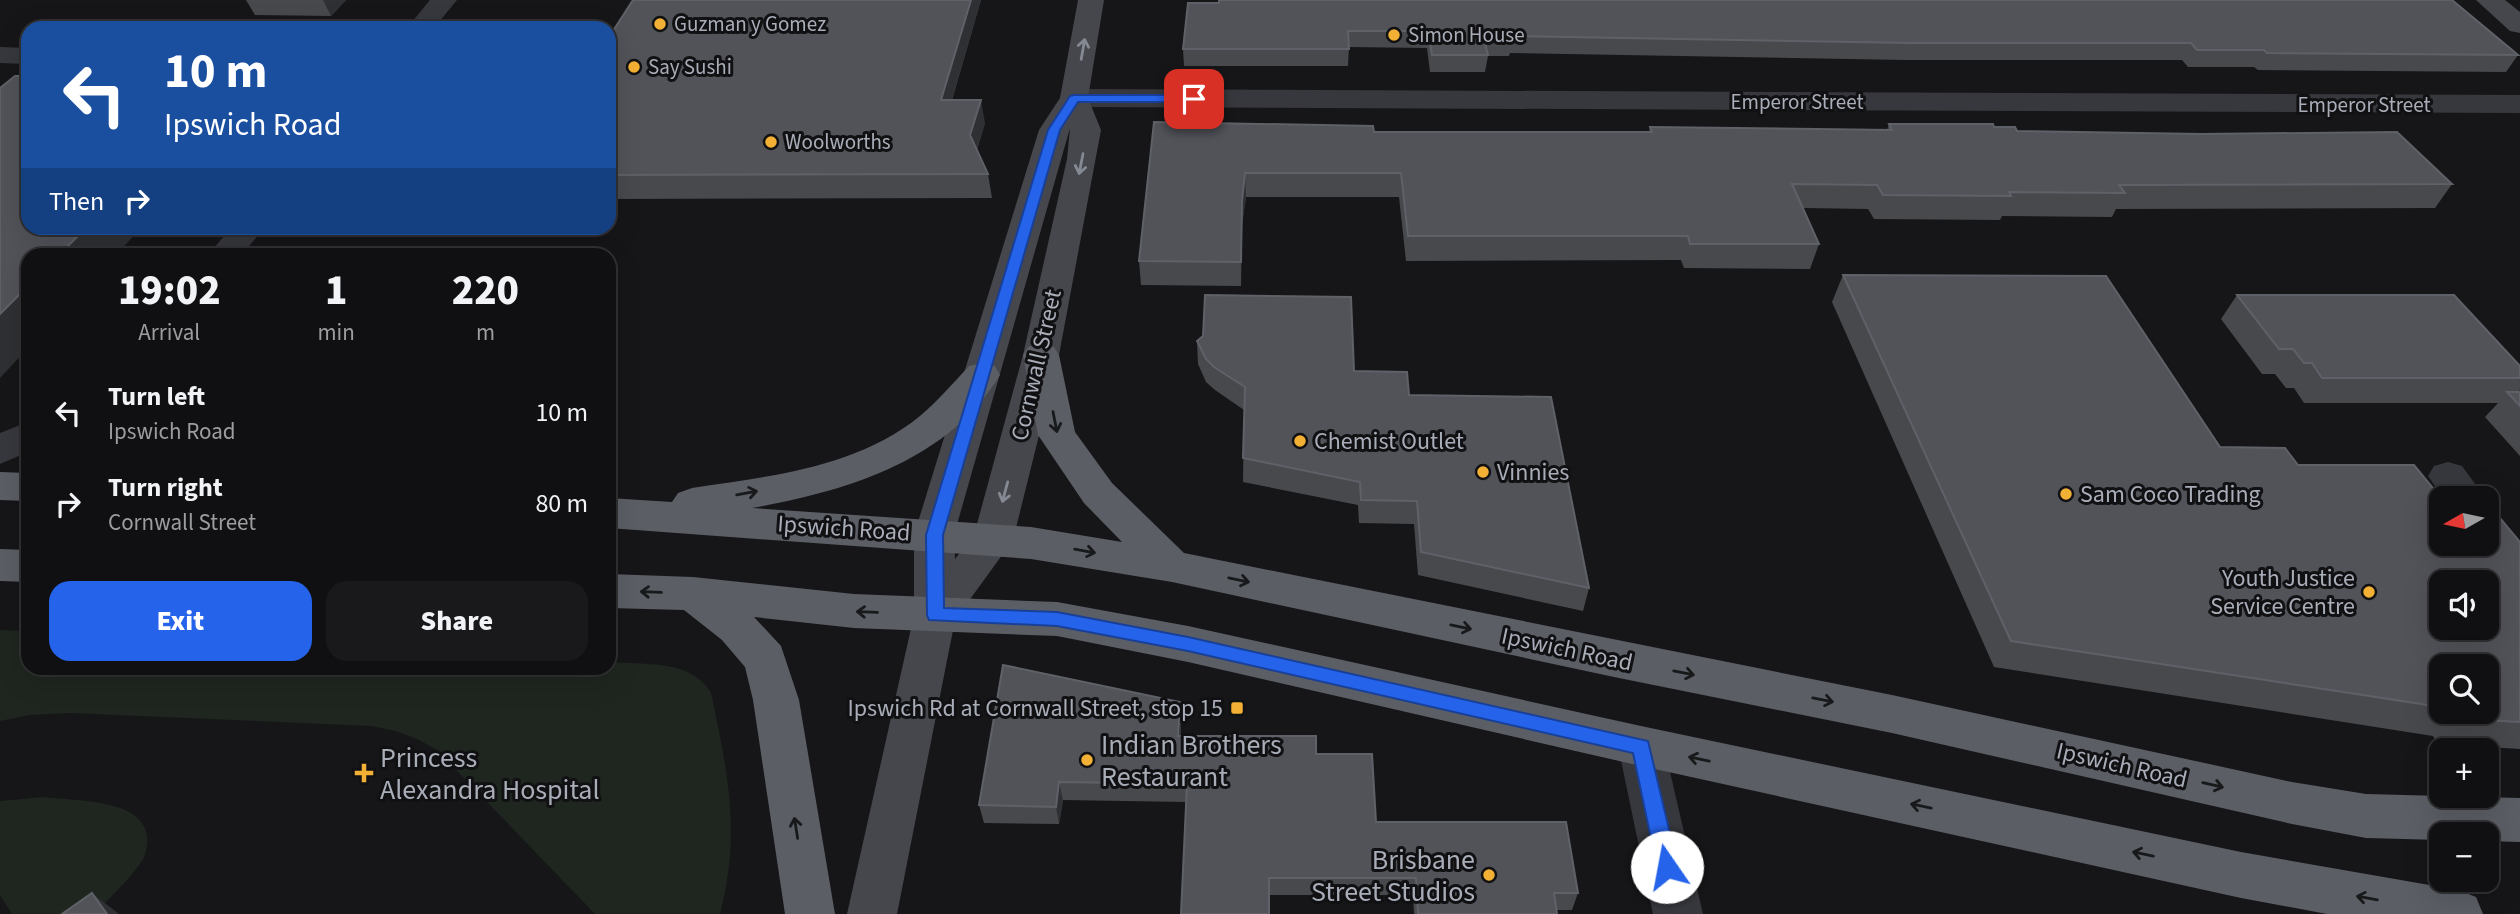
<!DOCTYPE html>
<meta charset="utf-8">
<style>
body{margin:0;font-family:"Source Sans 3",sans-serif;background:#19191b;color:#f1f3f6;height:100vh;display:flex;flex-direction:column;font-size:26px;white-space:nowrap}
*{box-sizing:border-box;margin:0}
p{font-size:23px;color:#9c9d9f}
.icon{flex:none;width:38px;height:38px;fill:none;stroke:currentColor;stroke-width:2;stroke-linecap:round;stroke-linejoin:round}
.map{position:relative;flex:1;overflow:hidden}
.drawer{position:absolute;left:21px;top:248px;width:595px;height:427px;display:flex;flex-direction:column;background:#101012;border-radius:21px;box-shadow:0 7px 28px #0002,0 0 0 2px #303032}
.drawer>*{flex:none}
.banner{position:absolute;left:21px;top:21px;width:595px;height:214px;border-radius:21px;box-shadow:0 7px 28px #0002,0 0 0 2px #303032;background:#1a4fa0;color:#fff;overflow:hidden}
.needle{width:46px;rotate:261deg}
.controls{position:absolute;left:2429px;top:486px;display:grid;gap:14px}
.controls a{display:grid;place-items:center;width:70px;height:70px;border-radius:14px;background:#101012;box-shadow:0 7px 28px #0002,0 0 0 2px #303032;font-size:35px}
.pin{position:absolute;display:grid;place-items:center;width:60px;height:60px;color:#fff;margin:-30px;border-radius:14px;box-shadow:0 4px 10px #0006}
.me{position:absolute;width:77px;margin:-38px;rotate:348deg;stroke-linejoin:round;filter:drop-shadow(0 0 5px #0008)}
.turn{display:flex;align-items:center;gap:24px;height:147px;padding:0 28px;font-size:32px}
.turn .icon{width:91px;height:91px;stroke-width:2.5}
.turn b{display:block;font-size:49px;line-height:60px}
.then{display:flex;align-items:center;height:66px;padding:0 28px;background:#0003;gap:14px;font-size:26px}
.eta{display:flex;justify-content:space-evenly;align-items:center;height:119px;text-align:center}
.eta b{font-size:42px;font-weight:800;line-height:49px}
.button{display:flex;gap:14px;margin-top:auto;padding:14px 28px}
.button a{flex:1;height:80px;border-radius:21px;background:#2563eb;color:#fff;font-size:28px;font-weight:800;line-height:80px;text-align:center}
.button a+a{background:#19191b;color:#f1f3f6}
ul{padding:0;list-style:none}
li{display:flex;align-items:center;gap:21px;height:91px;padding:0 28px}
li div{flex:1}
li b{display:block;font-size:26px}
li em{font-style:normal}
.map>svg:first-child{display:block}
.green{fill:#1e261f}
.lines{fill:none;stroke-linecap:round;stroke-linejoin:round}
.minor{fill:#37383d;fill-rule:evenodd}
.secondary{fill:#45474d;fill-rule:evenodd}
.trunk{fill:#5b5e65;fill-rule:evenodd}
.wall{fill:#47494d;fill-rule:evenodd}
.shaded-wall{fill:#2f3033}
.building{fill:#525359;stroke:#5f6168;stroke-width:2;fill-rule:evenodd}
.oneway{stroke:#858993}
.oneway2{stroke:#18191b}
.route{fill:#2563eb;stroke:#184099;stroke-width:2}
.poi-dot{fill:#f2b134;stroke:#111113;stroke-width:2.5}
.labels{text-anchor:middle;stroke-width:6;stroke-linejoin:round;paint-order:stroke}
.far-poi-label{font-size:21px;fill:#a8adb8;stroke:#111113;text-anchor:start}
.far-street-label{font-size:21px;fill:#a8adb8;stroke:#111113}
.street-label{font-size:24px;fill:#a8adb8;stroke:#111113}
.poi-label{font-size:24px;fill:#a8adb8;stroke:#111113;text-anchor:start}
.near-poi-label{font-size:28px;fill:#a8adb8;stroke:#111113;text-anchor:start}
</style>
<div class="map">
<svg width="2520" height="914" viewBox="0 0 2520 914">
<rect width="100%" height="100%" fill="#161618"/>
<g class="green">
<path d="M 0,630 L 28,631 L 28,668 L 609,668 L 609,662 C 644,665 692,659 711,693 C 728,773 741,833 720,914 L 595,914 L 437,750 L 417,739 L 395,731 L 371,726 L 70,713 L 30,715 L 0,721 Z"/>
<path d="M 43,797 C 73,801 141,798 147,835 C 148,843 146,855 142,861 C 129,880 110,897 95,914 L 12,914 L 0,895 L 0,801 Z"/>
</g>
<g class="lines">
<g class="minor">
<polygon points="430,0 457,0 434,28 407,28"/>
<polygon points="0,47 28,48 28,64 0,63"/>
<polygon points="1074,89 2520,95 2520,113 1074,107 1064,104 1060,98 1064,92"/>
<polygon points="231,228 264,228 241,256 207,256"/>
<polygon points="28,422 28,452 0,464 0,433"/>
<polygon points="2448,462 2462,466 2486,499 2444,499 2428,476 2434,466"/>
<polygon points="1641,726 1657,732 1664,746 1703,914 1653,914 1618,746 1625,732"/>
</g>
<g class="secondary">
<path d="M 1078,0 L 1104,0 L 1088,98 L 1101,130 L 1059,355 L 1013,540 L 955,620 L 897,914 L 847,914 L 914,615 L 914,535 L 1039,130 L 1060,98 ZM 1070,128 L 1067,159 L 1023,355 L 974,535 L 955,559 L 954,535 Z"/>
<polygon points="2476,0 2505,0 2520,12 2520,33 2510,31"/>
</g>
<g class="trunk">
<path d="M 1041,343 L 1054,347 L 1059,355 L 1075,432 L 1112,483 L 1184,553 L 1892,695 L 2292,782 L 2366,794 L 2520,798 L 2520,842 L 2487,841 L 2487,835 L 2441,835 L 2441,840 L 2366,838 L 2292,824 L 1892,733 L 1614,677 L 1172,582 L 1031,559 L 609,528 L 609,498 L 672,502 L 678,493 L 692,488 C 771,476 856,468 920,416 C 938,401 953,383 969,366 L 982,363 L 995,366 L 1000,375 C 947,462 846,491 752,508 L 1031,527 L 1122,542 L 1084,503 L 1038,435 L 1023,355 L 1028,347 Z"/>
<polygon points="0,472 28,473 28,501 0,500"/>
<polygon points="0,549 28,550 28,582 0,581"/>
<polygon points="609,574 693,577 854,594 1057,602 1188,626 1641,726 2241,852 2458,890 2476,897 2483,914 2327,914 2241,898 1641,766 1188,662 1057,636 854,628 754,617 781,646 799,700 835,914 785,914 753,700 745,667 722,640 684,610 609,608"/>
</g>
</g>
<g class="wall">
<polygon points="246,0 346,0 331,16 255,15"/>
<polygon points="633,0 981,0 952,100 985,123 977,150 988,174 992,198 609,199 609,37"/>
<polygon points="1219,3 2518,55 2506,72 2258,70 2254,67 2188,67 2182,60 1905,60 1510,53 1509,56 1488,56 1485,72 1430,72 1427,48 1349,47 1348,66 1184,66 1183,49"/>
<polygon points="1154,122 1374,132 1649,132 1650,127 1887,130 1889,124 1994,127 2017,131 2452,184 2435,208 2116,209 2112,217 2002,216 2000,220 1874,219 1868,209 1803,208 1819,244 1810,269 1684,268 1681,260 1406,261 1399,197 1246,197 1242,225 1241,286 1141,285 1139,261"/>
<path d="M 1843,275 L 2220,447 L 2298,465 L 2441,544 L 2520,542 L 2520,749 L 2438,744 L 2433,736 L 1994,667 L 1832,302 ZM 2441,667 L 2487,712 L 2441,712 Z"/>
<polygon points="2237,295 2520,366 2520,390 2518,392 2520,392 2520,456 2485,417 2498,403 2304,403 2294,388 2286,388 2275,374 2262,374 2221,319"/>
<polygon points="1197,341 1354,371 1409,395 1589,588 1583,611 1418,575 1414,524 1359,523 1358,505 1243,482 1244,410 1215,390 1206,382 1198,364"/>
<polygon points="1180,702 1181,720 1181,736 1316,754 1376,822 1578,893 1572,910 1556,910 1557,914 1414,914 1413,895 1269,895 1186,802 1063,800 1059,824 984,823 979,805"/>
</g>
<g class="shaded-wall">
<polygon points="323,0 346,0 331,16"/>
<polygon points="971,0 981,0 945,123 941,100"/>
<polygon points="981,100 985,123 974,159 970,135"/>
<polygon points="1245,173 1246,197 1242,225 1241,286 1242,201"/>
<polygon points="86,228 141,228 115,256 58,256"/>
<polygon points="28,286 28,348 0,378 0,314"/>
<polygon points="1180,702 1181,720 1180,754 1178,736"/>
<polygon points="1059,782 1063,800 1059,824 1056,807"/>
<polygon points="92,893 119,914 107,914"/>
</g>
<g class="building">
<polygon points="633,0 971,0 941,100 981,100 970,135 988,174 609,175 609,37"/>
<polygon points="1219,0 2452,0 2518,55 2267,53 2264,50 2197,50 2191,43 1911,43 1511,36 1512,39 1484,39 1488,55 1432,55 1428,31 1348,31 1349,49 1183,49 1188,3 1219,3"/>
<polygon points="15,76 28,76 28,228 86,228 58,256 28,256 28,286 0,314 0,88"/>
<polygon points="1154,122 1373,126 1374,132 1652,132 1650,127 1892,130 1889,124 1993,124 1994,127 2015,127 2017,131 2201,134 2397,132 2452,184 2119,185 2125,193 2009,192 2011,196 1883,195 1877,185 1792,184 1819,244 1690,244 1688,236 1408,236 1401,173 1245,173 1242,201 1241,262 1139,261"/>
<path d="M 1843,275 L 2106,276 L 2220,447 L 2285,448 L 2298,465 L 2414,465 L 2442,499 L 2441,544 L 2487,544 L 2487,506 L 2490,506 L 2520,542 L 2520,722 L 2466,719 L 2462,712 L 2487,712 L 2487,667 L 2441,667 L 2441,707 L 2011,641 ZM 2441,583 L 2487,583 L 2487,628 L 2441,628 Z"/>
<polygon points="1205,295 1351,297 1354,371 1407,372 1409,395 1551,397 1589,588 1421,552 1417,501 1361,500 1360,482 1243,458 1245,387 1214,367 1206,359 1197,341 1203,336"/>
<polygon points="2237,295 2454,295 2520,366 2520,378 2322,378 2312,363 2304,363 2293,349 2279,349"/>
<polygon points="2507,392 2520,392 2520,406"/>
<polygon points="1003,665 1180,702 1178,736 1316,736 1316,754 1372,754 1376,822 1566,822 1578,893 1554,893 1557,914 1418,914 1416,878 1269,878 1269,914 1181,914 1187,784 1059,782 1056,807 979,805"/>
<polygon points="92,893 107,914 62,914"/>
</g>
<defs><path id="oneway-shaft" d="M-6 0H5M1.5-3L5.5 0L1.5 3" fill="none" stroke-width="1.6" stroke-linecap="round" stroke-linejoin="round" transform="scale(1.75)"/></defs>
<g class="oneway">
<use href="#oneway-shaft" transform="translate(1083 49) rotate(-80)"/>
<use href="#oneway-shaft" transform="translate(1081 164) rotate(101)"/>
<use href="#oneway-shaft" transform="translate(1005 492) rotate(105)"/>
</g>
<g class="oneway2">
<use href="#oneway-shaft" transform="translate(1055 422) rotate(79)"/>
<use href="#oneway-shaft" transform="translate(747 493) rotate(-10)"/>
<use href="#oneway-shaft" transform="translate(1085 551) rotate(10)"/>
<use href="#oneway-shaft" transform="translate(1239 580) rotate(12)"/>
<use href="#oneway-shaft" transform="translate(651 592) rotate(-178)"/>
<use href="#oneway-shaft" transform="translate(867 612) rotate(-178)"/>
<use href="#oneway-shaft" transform="translate(1461 627) rotate(12)"/>
<use href="#oneway-shaft" transform="translate(1684 673) rotate(11)"/>
<use href="#oneway-shaft" transform="translate(1823 700) rotate(11)"/>
<use href="#oneway-shaft" transform="translate(1699 759) rotate(-168)"/>
<use href="#oneway-shaft" transform="translate(2213 785) rotate(13)"/>
<use href="#oneway-shaft" transform="translate(1921 806) rotate(-168)"/>
<use href="#oneway-shaft" transform="translate(796 828) rotate(-99)"/>
<use href="#oneway-shaft" transform="translate(2143 854) rotate(-168)"/>
<use href="#oneway-shaft" transform="translate(2367 898) rotate(-170)"/>
</g>
<polygon class="route" points="1074,95 1194,95 1200,99 1194,102 1078,102 1060,130 943,535 944,608 1057,612 1188,637 1648,741 1678,867 1675,874 1667,876 1660,874 1657,867 1633,753 1188,651 1057,626 929,620 927,615 926,535 1048,130 1070,96"/>
<g class="poi-dot">
<circle cx="660" cy="24" r="7"/>
<circle cx="1394" cy="35" r="7"/>
<circle cx="634" cy="67" r="7"/>
<circle cx="771" cy="142" r="7"/>
<circle cx="1300" cy="441" r="7"/>
<circle cx="1483" cy="472" r="7"/>
<circle cx="2066" cy="494" r="7"/>
<circle cx="2369" cy="592" r="7"/>
<rect x="1230" y="701" width="14" height="14" rx="3.5"/>
<circle cx="1087" cy="760" r="7"/>
<path d="M360.5 762.5h7v7h7v7h-7v7h-7v-7h-7v-7h7z"/>
<circle cx="1489" cy="875" r="7"/>
</g>
<g class="labels">
<g class="far-poi-label">
<text x="674" y="31">Guzman y Gomez</text>
<text x="1408" y="42">Simon House</text>
<text x="648" y="74">Say Sushi</text>
<text x="785" y="149">Woolworths</text>
</g>
<g class="far-street-label">
<text x="1797" y="109">Emperor Street</text>
<text x="2364" y="112">Emperor Street</text>
</g>
<g class="street-label">
<text transform="translate(1036 365) rotate(-77)" y="8">Cornwall Street</text>
<text transform="translate(844 528) rotate(4)" y="8">Ipswich Road</text>
<text transform="translate(1567 649) rotate(12)" y="8">Ipswich Road</text>
<text transform="translate(2122 765) rotate(13)" y="8">Ipswich Road</text>
</g>
<g class="poi-label">
<text x="1314" y="449">Chemist Outlet</text>
<text x="1497" y="480">Vinnies</text>
<text x="2080" y="502">Sam Coco Trading</text>
<text x="2355" y="586" text-anchor="end">Youth Justice<tspan x="2355" dy="28">Service Centre</tspan></text>
<text x="1223" y="716" text-anchor="end">Ipswich Rd at Cornwall Street, stop 15</text>
</g>
<g class="near-poi-label">
<text x="1101" y="754">Indian Brothers<tspan x="1101" dy="32">Restaurant</tspan></text>
<text x="380" y="767">Princess<tspan x="380" dy="32">Alexandra Hospital</tspan></text>
<text x="1475" y="869" text-anchor="end">Brisbane<tspan x="1475" dy="32">Street Studios</tspan></text>
</g>
</g>
</svg>
<div class="controls">
<a><svg class="needle" viewBox="-14 -14 28 28"><path d="M0-13l5 13h-10z" fill="#e53935"/><path d="M0 13l5-13h-10z" fill="#9c9d9f"/></svg></a>
<a><svg class="icon" aria-label="sound" viewBox="0 0 24 24"><path d="M4 9h4l5-4v14l-5-4H4zM17 9q2 3 0 6"/></svg></a>
<a><svg class="icon" aria-label="search" viewBox="0 0 24 24"><circle cx="10" cy="10" r="6"/><path d="M15 15l6 6"/></svg></a>
<a>+</a>
<a>−</a>
</div>
<div class="pin" style="left:1194px;top:99px;background:#d93025"><svg class="icon" aria-label="arrive" viewBox="0 0 24 24"><path d="M6 21V4h12l-3 4 3 4H6"/></svg></div>
<svg class="me" style="left:1667px;top:867px" viewBox="-20 -20 40 40"><circle r="19" fill="#fff"/><path d="M0-13L10 11 0 6-10 11z" fill="#2563eb"/></svg>
<div class="banner">
<div class="turn"><svg class="icon" aria-label="left" viewBox="0 0 24 24"><path d="M17 20v-9H6M10 6l-5 5 5 5"/></svg><div><b>10 m</b>Ipswich Road</div></div>
<div class="then">Then<svg class="icon" aria-label="right" viewBox="0 0 24 24"><path d="M7 20v-9h11M14 6l5 5-5 5"/></svg></div>
</div>
<section class="drawer">
<div class="eta">
<div><b>19:02</b><p>Arrival</p></div>
<div><b>1</b><p>min</p></div>
<div><b>220</b><p>m</p></div>
</div>
<ul>
<li><svg class="icon" aria-label="left" viewBox="0 0 24 24"><path d="M17 20v-9H6M10 6l-5 5 5 5"/></svg><div><b>Turn left</b><p>Ipswich Road</p></div><em>10 m</em></li>
<li><svg class="icon" aria-label="right" viewBox="0 0 24 24"><path d="M7 20v-9h11M14 6l5 5-5 5"/></svg><div><b>Turn right</b><p>Cornwall Street</p></div><em>80 m</em></li>
</ul>
<div class="button"><a>Exit</a><a>Share</a></div>
</section>
</div>
